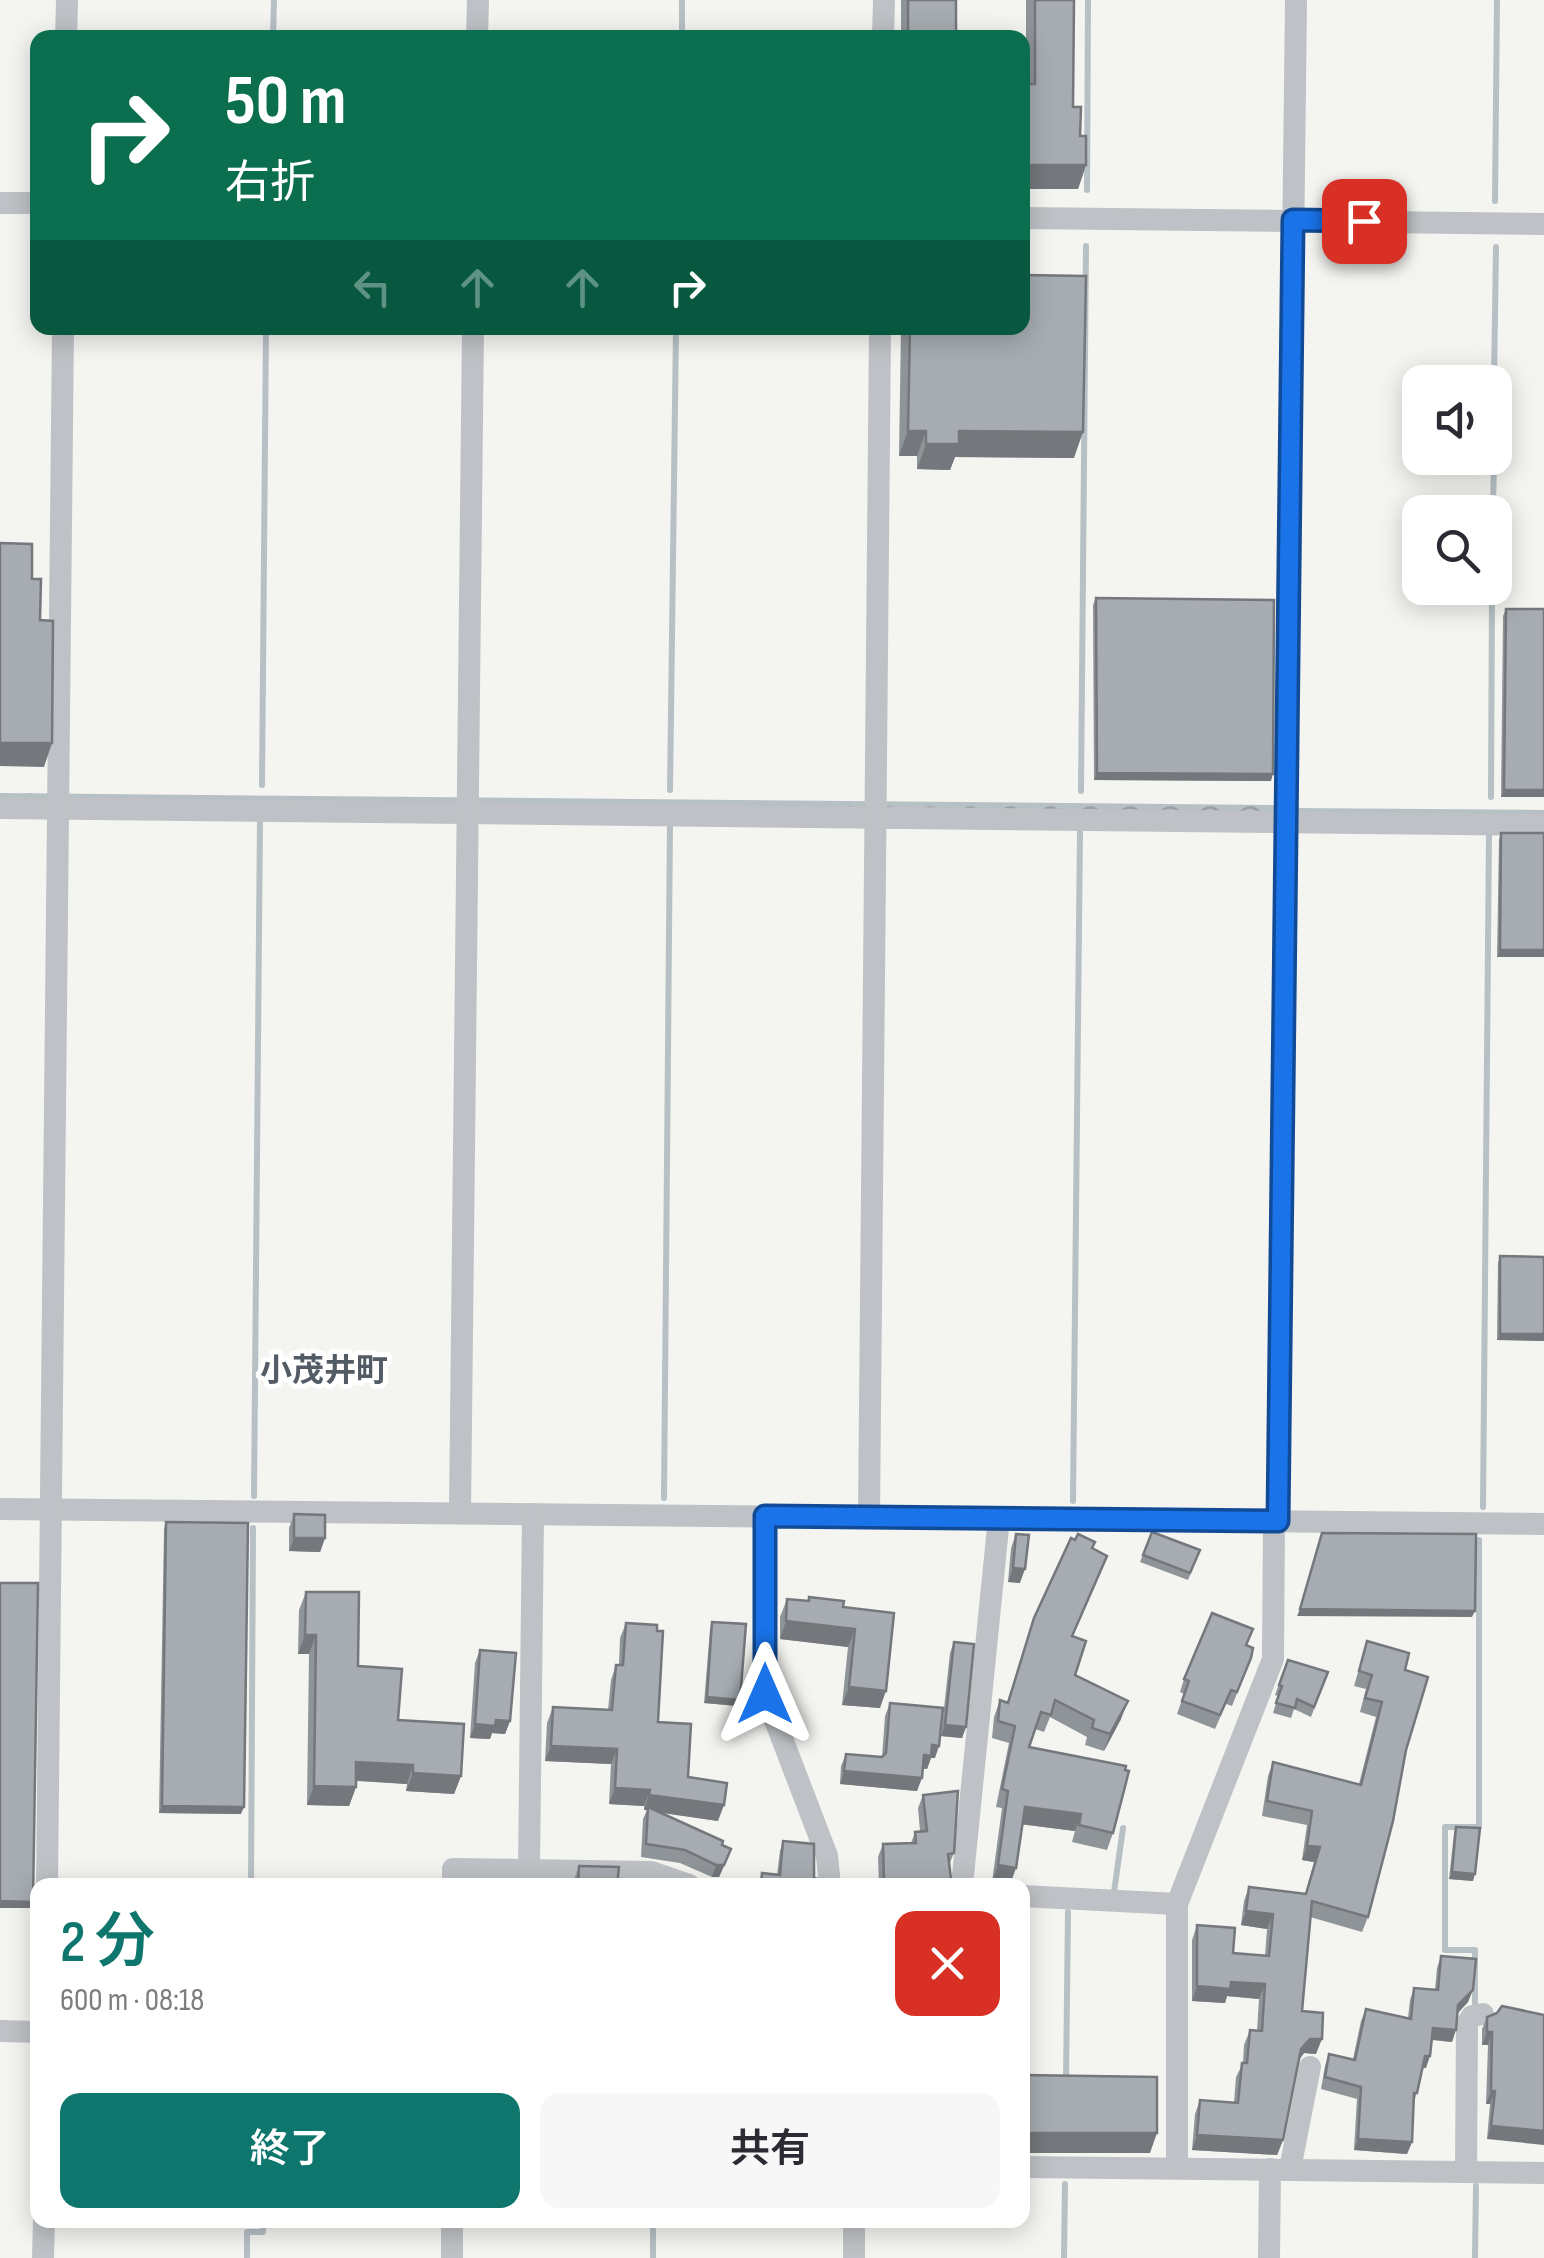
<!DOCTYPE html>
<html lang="ja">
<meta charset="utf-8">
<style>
body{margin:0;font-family:"Sofia Sans Condensed","Noto Sans JP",sans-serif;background:#f7f7f7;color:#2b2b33;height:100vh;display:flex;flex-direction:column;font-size:38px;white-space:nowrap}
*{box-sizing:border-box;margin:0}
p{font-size:32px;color:#7c7c81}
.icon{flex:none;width:55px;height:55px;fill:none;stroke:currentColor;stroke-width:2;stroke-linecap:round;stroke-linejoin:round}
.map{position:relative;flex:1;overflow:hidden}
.panel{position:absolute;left:30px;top:1878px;width:1000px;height:350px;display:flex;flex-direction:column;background:#fff;border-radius:20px;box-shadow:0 5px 25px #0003}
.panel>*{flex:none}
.hud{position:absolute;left:30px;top:30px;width:1000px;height:305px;border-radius:20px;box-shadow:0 5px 25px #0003;background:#0b6e4f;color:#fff;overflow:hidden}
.controls{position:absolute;left:1402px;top:365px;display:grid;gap:20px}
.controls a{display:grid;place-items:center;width:110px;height:110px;border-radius:20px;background:#fff;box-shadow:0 5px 25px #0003;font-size:50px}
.pin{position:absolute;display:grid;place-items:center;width:85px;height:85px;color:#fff;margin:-42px;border-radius:20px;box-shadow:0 5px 15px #0006}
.me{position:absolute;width:110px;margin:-55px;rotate:0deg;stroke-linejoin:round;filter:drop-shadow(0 0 8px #0008)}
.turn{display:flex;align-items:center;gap:35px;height:210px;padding:0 30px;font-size:45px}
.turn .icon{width:130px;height:130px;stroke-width:2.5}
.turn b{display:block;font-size:70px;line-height:85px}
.lanes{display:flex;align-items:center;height:95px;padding:0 30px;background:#0003;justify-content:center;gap:50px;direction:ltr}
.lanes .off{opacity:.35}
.round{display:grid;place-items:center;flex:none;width:105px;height:105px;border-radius:20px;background:#f7f7f7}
.summary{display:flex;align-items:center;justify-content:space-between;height:170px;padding:0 30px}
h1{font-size:60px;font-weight:600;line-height:75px;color:#0f766e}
.cta{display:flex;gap:20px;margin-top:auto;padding:20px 30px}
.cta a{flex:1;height:115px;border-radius:20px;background:#0f766e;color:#fff;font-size:40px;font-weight:600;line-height:115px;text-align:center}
.cta a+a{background:#f7f7f7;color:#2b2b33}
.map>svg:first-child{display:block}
.water{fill:url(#water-waves)}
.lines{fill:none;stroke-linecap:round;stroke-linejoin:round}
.stream{stroke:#b7c0c5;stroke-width:6}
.minor{stroke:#bec1c5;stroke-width:22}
.wall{fill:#8f9498}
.shaded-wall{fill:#74787c}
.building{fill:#a6acb1;stroke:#74787c;stroke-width:2.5}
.route-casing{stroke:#114b97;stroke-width:25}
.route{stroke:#1a73e8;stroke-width:18}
.labels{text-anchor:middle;stroke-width:10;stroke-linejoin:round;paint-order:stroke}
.quarter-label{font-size:32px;font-weight:bold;fill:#535c65;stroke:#fff}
</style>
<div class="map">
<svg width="1544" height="2258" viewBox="0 0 1544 2258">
<defs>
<pattern id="water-waves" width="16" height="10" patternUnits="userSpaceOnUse" patternTransform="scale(2.5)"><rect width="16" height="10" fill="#b7c0c5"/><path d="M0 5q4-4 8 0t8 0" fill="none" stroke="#99a0a5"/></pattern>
</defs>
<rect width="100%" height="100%" fill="#f4f4f1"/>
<polygon class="water" points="0,793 1279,805 1279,813 0,799"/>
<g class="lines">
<g class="stream">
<polyline points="273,38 274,0"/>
<polyline points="682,38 682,0"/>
<polyline points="1087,190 1088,0"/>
<polyline points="1495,201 1497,0"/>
<polyline points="1494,382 1496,247"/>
<polyline points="1493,512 1494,458"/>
<polyline points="262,785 266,328"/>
<polyline points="670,790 676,328"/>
<polyline points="1081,791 1086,246"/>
<polyline points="1491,797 1492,588"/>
<polyline points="1293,811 1544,813"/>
<polyline points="254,1496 260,818"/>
<polyline points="664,1498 670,824"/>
<polyline points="1073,1501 1080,831"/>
<polyline points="1483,1507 1489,833"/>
<polyline points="251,1885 253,1528"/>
<polyline points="1114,1892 1123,1828"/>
<polyline points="1475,2007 1475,1950 1445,1950 1445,1827 1479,1827 1479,1540"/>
<polyline points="1066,2081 1068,1912"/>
<polyline points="247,2258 247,2232 263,2232 264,2220"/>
<polyline points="653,2258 653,2220"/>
<polyline points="1064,2258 1065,2184"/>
<polyline points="1475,2258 1476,2186"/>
</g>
<g class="minor">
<polyline points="66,38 67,0"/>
<polyline points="477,38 478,0"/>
<polyline points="883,38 884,0"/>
<polyline points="0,203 38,203"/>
<polyline points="1022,218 1544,224"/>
<polyline points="0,808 1544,825"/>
<polyline points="0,1509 1544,1524"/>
<polyline points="460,1513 473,328"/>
<polyline points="765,1516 765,1694 827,1856 830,1885"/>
<polyline points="869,1517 880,328"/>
<polyline points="1278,1521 1296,0"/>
<polyline points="529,1870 533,1514"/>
<polyline points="47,1885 63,328"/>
<polyline points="453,1885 453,1869 651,1872 689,1885"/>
<polyline points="962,1885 999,1518"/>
<polyline points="1022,1896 1177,1904"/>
<polyline points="0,2031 38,2032"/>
<polyline points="1022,2167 1544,2173"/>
<polyline points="1177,2168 1177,1904 1273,1659 1274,1521"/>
<polyline points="1290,2169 1310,2067"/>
<polyline points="1466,2172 1467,2024 1472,2016 1483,2014"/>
<polyline points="43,2258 44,2220"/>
<polyline points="452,2258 452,2220"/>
<polyline points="854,2258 854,2220"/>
<polyline points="1269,2258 1270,2169"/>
</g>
</g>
<g class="wall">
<rect x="901" y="0" width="55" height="38"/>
<polygon points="1026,0 1074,0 1073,107 1086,165 1078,189 1022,189 1022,84 1026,84"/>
<polygon points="901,328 1022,328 1074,458 955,457 950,470 917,469 917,456 899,456"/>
<polygon points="1096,598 1271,781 1094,780 1093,605"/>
<polygon points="1506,609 1544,609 1544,797 1501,797 1503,616"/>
<polygon points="1501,833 1544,833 1544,957 1497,957 1499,840"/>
<polygon points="1500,1256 1544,1257 1544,1341 1497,1340 1498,1263"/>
<polygon points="294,1514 325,1538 320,1552 289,1551 289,1528"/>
<polygon points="166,1522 241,1814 159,1813 164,1529"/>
<polygon points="1152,1532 1200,1550 1188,1580 1140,1562"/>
<polygon points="1016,1534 1020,1583 1008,1582 1011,1548"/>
<polygon points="1092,1548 1107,1556 1073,1636 1075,1675 1121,1719 1104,1751 1085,1745 1087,1737 1050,1717 1044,1732 1035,1729 1029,1747 1113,1833 1107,1850 1072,1842 1075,1831 1022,1824 1010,1885 992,1882 1002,1808 996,1807 1009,1743 992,1738 994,1717 1000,1700 1007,1702 1034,1618"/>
<polygon points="306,1592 358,1666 398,1720 461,1776 454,1794 406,1791 407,1784 356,1781 356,1787 349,1806 307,1805 309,1654 298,1654 299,1610"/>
<polygon points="809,1597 843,1607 894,1613 880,1708 842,1705 848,1647 780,1639 780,1617 787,1599 807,1601"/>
<polygon points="712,1622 738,1706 704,1703 710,1629"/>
<polygon points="626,1623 658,1722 688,1777 718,1821 660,1812 722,1845 726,1862 719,1877 712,1877 680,1863 641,1857 643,1819 647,1810 644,1810 644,1806 609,1804 611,1764 545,1761 547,1723 553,1707 608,1710 611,1680 616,1665 619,1665 620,1638"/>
<polygon points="1367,1641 1405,1670 1406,1750 1368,1917 1362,1932 1310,1917 1302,2011 1316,2054 1304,2053 1299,2060 1283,2140 1277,2155 1192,2150 1195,2114 1200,2100 1234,2103 1236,2077 1243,2063 1244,2045 1250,2030 1257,2031 1259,1999 1227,1996 1225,2003 1192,2001 1192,1940 1197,1925 1233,1953 1265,1956 1267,1929 1241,1925 1244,1901 1249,1887 1305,1894 1314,1862 1302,1860 1307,1825 1262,1816 1268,1776 1273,1762 1359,1784 1376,1717 1360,1712 1366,1689 1354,1686"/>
<polygon points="954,1642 966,1727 962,1738 941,1736 950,1653"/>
<polygon points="1247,1645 1251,1658 1232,1706 1226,1704 1215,1729 1177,1714 1184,1694 1180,1692 1184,1679"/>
<polygon points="480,1650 510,1721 505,1734 492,1733 490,1739 470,1738 475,1663"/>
<polygon points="1288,1660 1328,1672 1311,1717 1294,1709 1291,1718 1273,1713 1278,1696 1275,1695"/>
<polygon points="890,1703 935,1758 931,1758 927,1769 923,1768 917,1791 840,1784 841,1766 846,1754 882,1757 885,1716"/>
<polygon points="923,1795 954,1853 949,1865 951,1879 949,1885 879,1885 878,1857 883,1844 911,1843 915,1832 920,1831 918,1808"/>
<polygon points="1456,1827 1473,1881 1449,1879 1454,1833"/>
<polygon points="783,1841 814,1878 818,1885 758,1885 762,1873 777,1875 780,1851"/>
<polygon points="579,1866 617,1885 572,1885"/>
<polygon points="1441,1956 1468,2002 1458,2013 1452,2042 1431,2040 1426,2068 1423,2068 1414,2103 1412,2142 1407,2154 1354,2150 1357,2099 1321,2089 1325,2066 1329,2054 1353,2059 1361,2021 1366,2009 1408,2018 1410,2000 1414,1988 1435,1990 1437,1968"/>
<polygon points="1544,2015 1487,2139 1490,2104 1486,2104 1488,2045 1482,2045 1482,2029 1487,2017"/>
</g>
<g class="shaded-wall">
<polygon points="1022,165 1086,165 1078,189 1022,189"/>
<polygon points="908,431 926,431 917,456 899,456"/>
<polygon points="959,431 1083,432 1074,458 955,457 950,470 917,469 926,444"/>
<polygon points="0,743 52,743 44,767 0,766"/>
<polygon points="1097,773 1273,774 1271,781 1094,780"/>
<polygon points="1504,790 1544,790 1544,797 1501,797"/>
<polygon points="1500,950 1544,950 1544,957 1497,957"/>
<polygon points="1500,1334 1544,1334 1544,1341 1497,1340"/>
<polygon points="294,1538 325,1538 320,1552 289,1551"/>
<polygon points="1013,1568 1025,1569 1020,1583 1008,1582"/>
<polygon points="1300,1609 1475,1611 1472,1617 1297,1616"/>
<polygon points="786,1621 855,1629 848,1647 780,1639"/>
<polygon points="305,1635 316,1635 309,1654 298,1654"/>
<polygon points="849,1687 886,1691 880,1708 842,1705"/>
<polygon points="707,1697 740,1700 738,1706 704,1703"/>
<polygon points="1128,1701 1121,1719 1104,1751 1110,1734"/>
<polygon points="496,1720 510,1721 505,1734 492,1733 490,1739 470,1738 475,1724"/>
<polygon points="945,1725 966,1727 962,1738 941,1736"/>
<polygon points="932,1745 939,1746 935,1758 931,1758 927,1769 919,1768 924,1755"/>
<polygon points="551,1746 617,1749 611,1764 545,1761"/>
<polygon points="356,1762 413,1765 407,1784 349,1780"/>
<polygon points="844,1771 922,1778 917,1791 840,1784"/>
<polygon points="413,1773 461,1776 454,1794 406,1791"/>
<polygon points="314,1786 356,1787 349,1806 307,1805"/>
<polygon points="615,1788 650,1790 644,1806 609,1804"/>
<polygon points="649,1795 724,1805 718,1821 648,1811 648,1807 647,1810 644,1810"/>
<polygon points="162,1806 244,1807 241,1814 159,1813"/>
<polygon points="1025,1807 1081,1814 1075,1831 1019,1824"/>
<polygon points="1307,1846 1320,1847 1314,1862 1302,1860"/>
<polygon points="731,1849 719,1877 712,1877 716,1865"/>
<polygon points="998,1865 1016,1868 1010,1885 992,1882"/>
<polygon points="1452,1872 1475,1874 1473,1881 1449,1879"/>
<polygon points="951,1879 949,1885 882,1885 884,1880"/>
<polygon points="0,1901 33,1902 31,1908 0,1908"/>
<polygon points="1246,1911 1273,1914 1267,1929 1241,1925"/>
<polygon points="1231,1982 1265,1984 1259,1999 1227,1996 1225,2003 1192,2001 1197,1986"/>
<polygon points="1473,1990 1468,2002 1454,2017 1458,2005"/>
<polygon points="1433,2028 1456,2030 1452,2042 1428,2039"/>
<polygon points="1487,2032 1492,2032 1488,2045 1482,2045"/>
<polygon points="1310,2039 1322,2039 1316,2054 1304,2053 1296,2063 1301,2049"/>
<polygon points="1425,2056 1430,2056 1426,2068 1421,2068"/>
<polygon points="1491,2091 1495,2091 1490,2104 1486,2104"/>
<polygon points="1491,2126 1544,2131 1544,2145 1487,2139"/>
<polygon points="1022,2133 1157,2133 1150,2153 1022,2153"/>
<polygon points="1197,2135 1283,2140 1277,2155 1192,2150"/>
<polygon points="1358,2139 1412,2142 1407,2154 1354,2150"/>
</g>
<g class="building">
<rect x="908" y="0" width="48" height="38"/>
<polygon points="1035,0 1074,0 1073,107 1081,107 1080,136 1086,136 1086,165 1022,165 1022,84 1035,84"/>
<polygon points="1022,275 1086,276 1083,432 959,431 959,444 926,444 926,431 908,431 910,328 1022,328"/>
<polygon points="0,543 32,544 32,579 41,579 40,620 53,621 52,743 0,743"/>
<polygon points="1096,598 1274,600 1273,774 1097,773"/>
<polygon points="1506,609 1544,609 1544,790 1504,790"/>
<polygon points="1501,833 1544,833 1544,950 1500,950"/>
<polygon points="1500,1256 1544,1257 1544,1334 1500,1334"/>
<polygon points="294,1514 325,1515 325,1538 294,1538"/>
<polygon points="166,1522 248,1523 244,1807 162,1806"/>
<polygon points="1152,1532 1200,1550 1190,1573 1143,1555"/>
<polygon points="1322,1533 1476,1534 1475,1611 1300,1609"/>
<polygon points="1016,1534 1029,1535 1025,1569 1013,1568"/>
<polygon points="1078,1534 1095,1542 1092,1548 1107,1556 1072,1636 1086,1641 1075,1675 1128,1701 1110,1734 1092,1728 1094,1720 1055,1700 1051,1715 1041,1712 1029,1747 1126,1766 1125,1770 1129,1771 1113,1833 1079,1825 1081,1814 1025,1807 1016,1868 998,1865 1008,1791 1002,1789 1015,1726 998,1721 1000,1700 1008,1703 1034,1618 1071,1538 1075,1540"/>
<polygon points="0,1583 38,1583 33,1902 0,1901"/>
<polygon points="306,1592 359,1592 358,1666 402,1669 398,1720 464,1724 461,1776 413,1773 413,1765 356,1762 356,1787 314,1786 316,1635 305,1635"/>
<polygon points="809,1597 844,1601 843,1607 894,1613 886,1691 849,1687 855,1629 786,1621 787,1599 809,1601"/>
<polygon points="1212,1613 1253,1629 1246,1645 1253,1648 1251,1658 1237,1692 1231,1690 1220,1715 1182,1701 1189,1681 1184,1679"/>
<polygon points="712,1622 746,1624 740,1700 707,1697"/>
<polygon points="626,1623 657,1625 657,1631 663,1631 658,1722 691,1724 688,1777 727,1783 724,1805 649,1795 650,1790 615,1788 617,1749 551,1746 553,1707 612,1710 616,1665 623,1665"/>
<polygon points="1367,1641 1409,1653 1405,1670 1428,1677 1406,1750 1393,1821 1368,1917 1312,1901 1302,2011 1323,2013 1322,2039 1310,2039 1301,2049 1283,2140 1197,2135 1200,2100 1238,2103 1242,2063 1247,2063 1250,2030 1262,2031 1265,1984 1231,1982 1230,1989 1197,1986 1197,1925 1235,1928 1233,1953 1269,1956 1273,1914 1246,1911 1249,1887 1306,1894 1320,1847 1307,1846 1312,1811 1267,1801 1273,1762 1361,1785 1382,1702 1365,1698 1372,1675 1359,1671"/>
<polygon points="954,1642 974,1644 966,1727 945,1725"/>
<polygon points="480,1650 516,1653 510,1721 496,1720 495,1726 475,1724"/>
<polygon points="1288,1660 1328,1672 1314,1707 1297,1699 1295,1708 1276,1703 1282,1686 1279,1685"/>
<polygon points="890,1703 943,1708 939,1746 932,1745 931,1756 924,1755 922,1778 844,1771 846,1754 882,1757 886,1753"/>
<polygon points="958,1791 954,1853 948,1854 951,1879 884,1880 883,1844 916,1843 915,1832 927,1831 923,1795"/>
<polygon points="648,1807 723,1841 722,1845 731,1849 724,1865 716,1865 685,1850 646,1844"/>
<polygon points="1456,1827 1480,1828 1475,1874 1452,1872"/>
<polygon points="783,1841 814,1844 814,1878 818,1879 818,1885 761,1885 762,1873 780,1875"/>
<polygon points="579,1866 619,1867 617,1885 578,1885"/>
<polygon points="1441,1956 1476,1959 1473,1990 1458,2005 1456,2030 1433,2028 1430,2056 1425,2056 1417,2093 1414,2093 1412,2142 1358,2139 1361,2087 1325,2077 1329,2054 1355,2060 1366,2009 1411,2019 1414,1988 1438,1990"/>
<polygon points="1502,2006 1544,2015 1544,2131 1491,2126 1495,2091 1491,2091 1492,2032 1487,2032 1487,2017 1497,2013"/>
<polygon points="1022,2075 1157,2077 1157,2133 1022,2133"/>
</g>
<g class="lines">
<defs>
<polyline id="route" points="765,1694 765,1516 1278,1521 1293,220 1364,221"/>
</defs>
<use href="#route" class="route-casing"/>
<use href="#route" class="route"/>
</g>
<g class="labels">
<g class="quarter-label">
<text x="324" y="1381">小茂井町</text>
</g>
</g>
</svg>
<div class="controls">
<a><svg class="icon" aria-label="sound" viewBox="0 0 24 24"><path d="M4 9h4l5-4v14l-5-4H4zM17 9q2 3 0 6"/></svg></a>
<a><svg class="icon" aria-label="search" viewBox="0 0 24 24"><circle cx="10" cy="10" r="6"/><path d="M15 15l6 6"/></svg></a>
</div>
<div class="pin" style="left:1364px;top:221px;background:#d93025"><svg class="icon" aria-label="arrive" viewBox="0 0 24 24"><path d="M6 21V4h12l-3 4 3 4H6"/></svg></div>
<svg class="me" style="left:765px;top:1694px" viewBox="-20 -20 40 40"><path d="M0-17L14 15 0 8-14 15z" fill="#1a73e8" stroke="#fff" stroke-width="4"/></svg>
<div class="hud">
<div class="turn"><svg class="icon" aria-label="right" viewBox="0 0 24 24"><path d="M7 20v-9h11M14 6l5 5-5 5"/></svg><div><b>50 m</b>右折</div></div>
<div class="lanes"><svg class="icon off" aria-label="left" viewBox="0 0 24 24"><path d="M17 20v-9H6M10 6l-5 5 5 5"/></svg><svg class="icon off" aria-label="ahead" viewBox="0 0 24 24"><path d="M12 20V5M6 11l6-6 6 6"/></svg><svg class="icon off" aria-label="ahead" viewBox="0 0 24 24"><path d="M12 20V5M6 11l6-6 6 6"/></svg><svg class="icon" aria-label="right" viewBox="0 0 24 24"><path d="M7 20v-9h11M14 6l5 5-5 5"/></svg></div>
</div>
<section class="panel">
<div class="summary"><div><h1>2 分</h1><p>600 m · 08:18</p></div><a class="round" style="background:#d93025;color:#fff"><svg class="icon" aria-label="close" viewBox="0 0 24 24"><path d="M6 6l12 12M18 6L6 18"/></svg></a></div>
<div class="cta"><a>終了</a><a>共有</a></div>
</section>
</div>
